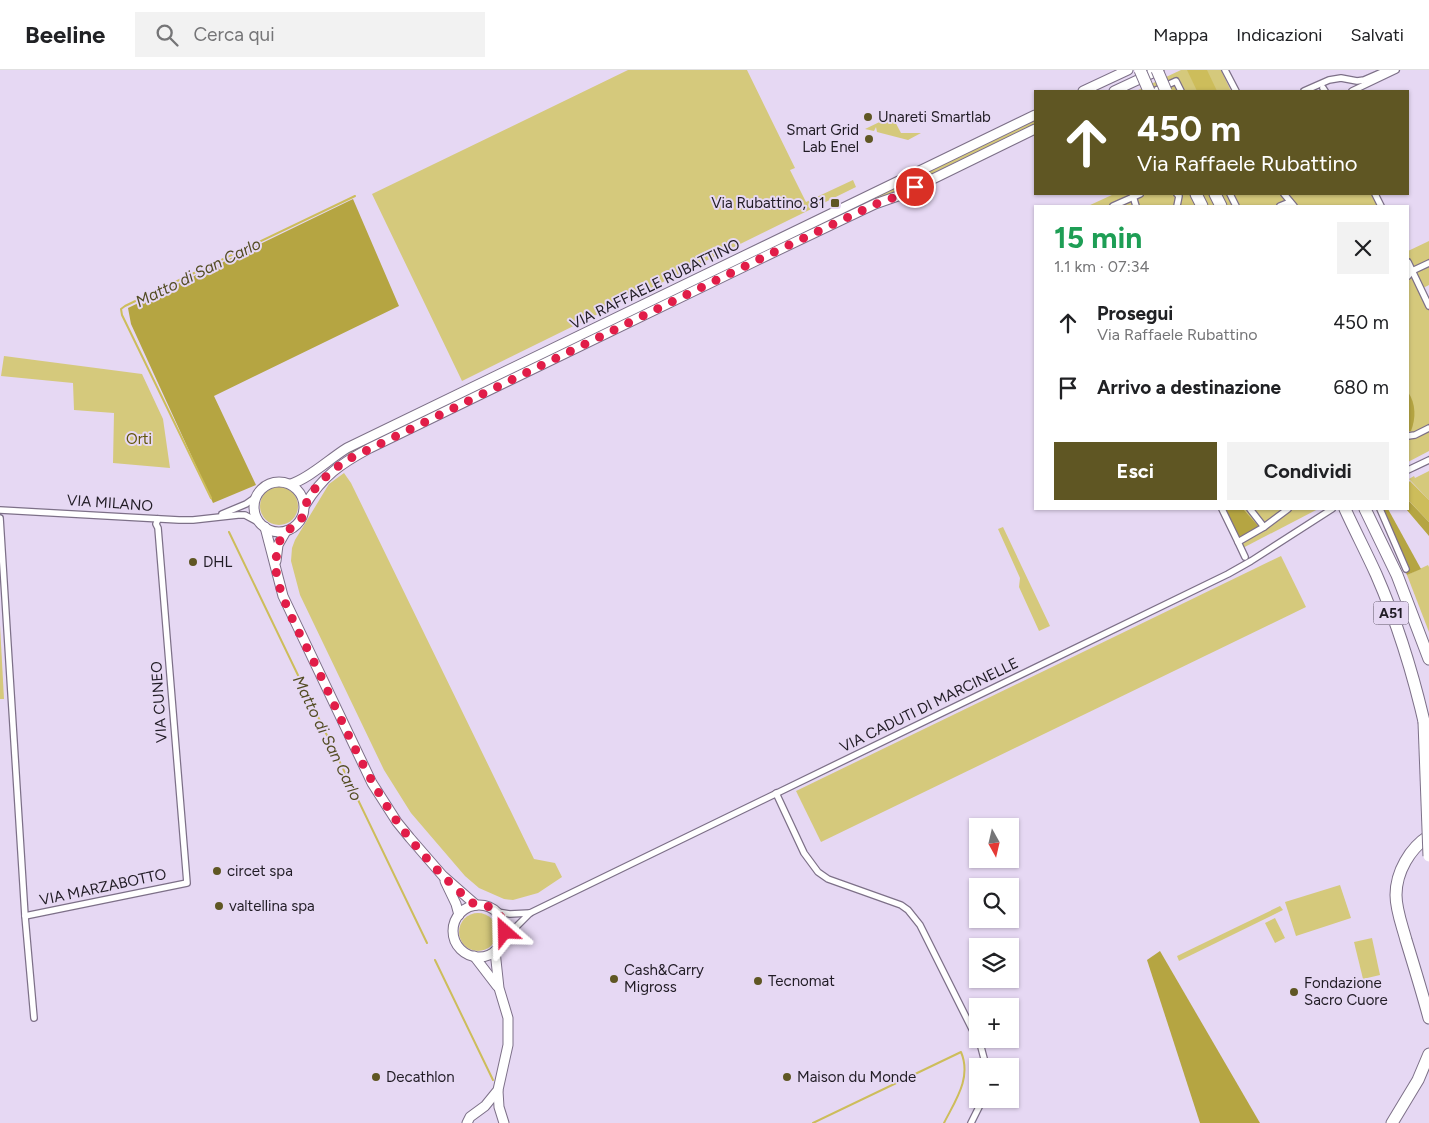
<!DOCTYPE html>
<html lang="it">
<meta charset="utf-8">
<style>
body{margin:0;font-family:Figtree,sans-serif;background:#f2f2f2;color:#202124;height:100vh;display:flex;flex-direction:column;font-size:19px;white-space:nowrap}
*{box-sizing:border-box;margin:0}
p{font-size:16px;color:#757577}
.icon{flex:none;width:28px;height:28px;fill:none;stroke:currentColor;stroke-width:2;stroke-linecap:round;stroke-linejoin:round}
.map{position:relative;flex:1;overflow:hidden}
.sheet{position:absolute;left:1034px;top:135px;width:375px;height:305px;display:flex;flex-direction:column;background:#fff;border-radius:0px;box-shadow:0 1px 4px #0004}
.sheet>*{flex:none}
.banner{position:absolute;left:1034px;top:20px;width:375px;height:105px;border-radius:0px;box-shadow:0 1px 4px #0004;background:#5f5623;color:#fff;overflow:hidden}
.needle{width:32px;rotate:172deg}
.controls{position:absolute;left:969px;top:748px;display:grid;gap:10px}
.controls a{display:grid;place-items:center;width:50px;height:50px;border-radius:0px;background:#fff;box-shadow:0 1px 4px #0004;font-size:25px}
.pin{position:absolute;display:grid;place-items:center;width:42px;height:42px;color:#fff;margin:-21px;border:2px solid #fff;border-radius:50%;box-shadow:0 1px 5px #0007}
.me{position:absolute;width:55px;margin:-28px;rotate:335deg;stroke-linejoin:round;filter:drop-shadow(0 0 4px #0008)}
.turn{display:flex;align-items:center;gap:18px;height:105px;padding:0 20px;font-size:22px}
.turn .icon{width:65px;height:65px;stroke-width:2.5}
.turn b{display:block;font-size:35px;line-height:42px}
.round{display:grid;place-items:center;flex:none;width:52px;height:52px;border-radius:0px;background:#f2f2f2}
.head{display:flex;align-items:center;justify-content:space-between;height:85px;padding:0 20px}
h1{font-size:30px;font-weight:700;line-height:38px;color:#1e9e55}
.primary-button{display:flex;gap:10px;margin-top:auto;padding:10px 20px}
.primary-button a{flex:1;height:58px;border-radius:0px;background:#5f5623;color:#fff;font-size:20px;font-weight:700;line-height:58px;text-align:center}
.primary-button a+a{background:#f2f2f2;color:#202124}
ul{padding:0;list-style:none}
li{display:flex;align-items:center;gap:15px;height:65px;padding:0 20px}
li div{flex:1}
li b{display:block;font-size:19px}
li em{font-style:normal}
header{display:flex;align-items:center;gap:30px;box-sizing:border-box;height:70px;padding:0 25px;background:#fff;border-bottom:1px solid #e0e0e0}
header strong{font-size:24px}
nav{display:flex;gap:28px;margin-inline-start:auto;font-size:18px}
.search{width:350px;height:45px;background:#f2f2f2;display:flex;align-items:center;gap:12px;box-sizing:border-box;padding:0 18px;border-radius:0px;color:#757577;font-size:19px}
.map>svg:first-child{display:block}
.green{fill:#d5c97c}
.forest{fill:#b5a542}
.water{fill:#cdbd5b}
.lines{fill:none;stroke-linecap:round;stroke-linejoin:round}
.stream{stroke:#cdbd5b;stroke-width:2}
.street-casing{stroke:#7d7088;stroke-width:8}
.secondary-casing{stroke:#7d7088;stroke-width:11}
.highway-casing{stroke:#7d7088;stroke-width:13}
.street{stroke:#fff;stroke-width:5.5}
.secondary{stroke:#fff;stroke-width:9}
.highway{stroke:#fff;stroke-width:11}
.highway-bridge-casing{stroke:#7d7088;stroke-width:13;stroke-linecap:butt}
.highway-bridge{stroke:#fff;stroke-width:11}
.route{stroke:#e11d48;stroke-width:9;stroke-dasharray:0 16.2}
.poi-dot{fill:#5f5623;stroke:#e6d8f3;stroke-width:2}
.labels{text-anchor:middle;stroke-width:4;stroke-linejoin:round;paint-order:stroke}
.shield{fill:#e6d8f3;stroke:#5c5463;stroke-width:1}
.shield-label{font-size:14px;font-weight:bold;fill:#211c25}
.poi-label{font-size:15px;fill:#211c25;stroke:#e6d8f3;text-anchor:start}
.street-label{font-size:15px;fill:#211c25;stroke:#e6d8f3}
.park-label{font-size:15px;fill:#62570a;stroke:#e6d8f3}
.water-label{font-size:16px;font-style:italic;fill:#534c23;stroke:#e6d8f3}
</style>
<header>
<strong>Beeline</strong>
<div class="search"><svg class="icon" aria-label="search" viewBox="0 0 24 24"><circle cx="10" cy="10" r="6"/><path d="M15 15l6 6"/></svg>Cerca qui</div>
<nav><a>Mappa</a><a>Indicazioni</a><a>Salvati</a></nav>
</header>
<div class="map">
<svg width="1429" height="1053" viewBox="0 0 1429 1053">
<rect width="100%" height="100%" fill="#e6d8f3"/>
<g class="green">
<polygon points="628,0 747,0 795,98 790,100 806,132 853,110 856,117 462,311 372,124"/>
<polygon points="1181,0 1221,0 1231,21 1136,21"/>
<polygon points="892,46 901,63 921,63 908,70 877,62 876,57 874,61 865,59"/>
<polygon points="1035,50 1035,54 348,385 346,382"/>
<polygon points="1114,124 1378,124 1384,136 1088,136"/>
<polygon points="1429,171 1429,215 1423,218 1429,231 1429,381 1408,392 1408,181"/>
<polygon points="4,286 142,304 163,349 170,398 113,393 114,343 74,340 73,313 1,306"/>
<polygon points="1429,401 1429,430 1409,409 1414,406 1415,408"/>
<polygon points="344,403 351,413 534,789 555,793 562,807 538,823 513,830 504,829 479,818 465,806 411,743 384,700 300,525 291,491 292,478 295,470 329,414"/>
<circle cx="279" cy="436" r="19"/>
<polygon points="1219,439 1318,439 1239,480"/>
<polygon points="1003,457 1050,556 1039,561 1019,517 1020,508 998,459"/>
<polygon points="1281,486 1306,537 821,772 796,721"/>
<polygon points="1428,495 1429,497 1429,562 1407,505"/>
<polygon points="0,555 4,629 0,629"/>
<polygon points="1340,815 1351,848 1296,866 1285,832"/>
<polygon points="1280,836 1283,840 1179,891 1177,886"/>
<circle cx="478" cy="862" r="19"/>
<polygon points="1275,848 1285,868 1275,873 1265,853"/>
<polygon points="1372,868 1380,905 1363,909 1354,872"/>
</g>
<g class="forest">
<polygon points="353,129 399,236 214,326 256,415 213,433 131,254 128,238"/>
<path d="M 1408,322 C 1416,334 1416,348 1411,361 L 1408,361 Z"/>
<polygon points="1408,430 1429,452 1429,466 1406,439 1408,439"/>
<polygon points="1225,439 1243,439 1259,457 1239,469"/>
<polygon points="1376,439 1388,439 1421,499 1407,505"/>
<polygon points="1160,881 1260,1053 1200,1053 1147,890"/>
</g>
<g class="water">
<polygon points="1187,0 1207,0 1217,21 1197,21"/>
<polygon points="1410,411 1429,430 1429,452 1408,430 1408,413"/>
</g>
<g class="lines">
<g class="stream">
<polyline points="211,428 122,245 121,239 125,236 355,126"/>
<polyline points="229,462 427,873"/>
<polyline points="435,890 493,1010"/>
<path d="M 813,1053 L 961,982 C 972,1008 955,1031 944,1053"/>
</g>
<defs>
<g id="street">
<polyline points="1225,0 1236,21"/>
<polyline points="1323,18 1325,21"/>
<polyline points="1154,21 1176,11 1181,21"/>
<polyline points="1304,21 1329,10 1341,8 1357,11 1364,10 1387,0"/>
<polyline points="1352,21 1396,0"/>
<polyline points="1230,124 1236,136"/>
<polyline points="1284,124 1294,136"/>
<polyline points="1375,124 1381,136"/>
<polyline points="1133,126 1136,136"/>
<polyline points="1113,136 1140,124"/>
<polyline points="1177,136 1179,126 1177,124"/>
<polyline points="1280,136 1290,132"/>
<polyline points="1408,192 1429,236"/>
<polyline points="1408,206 1412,201 1429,193"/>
<polyline points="1408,366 1415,365 1429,358"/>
<polyline points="1408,400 1429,390"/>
<polyline points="1222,439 1238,472"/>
<polyline points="1250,439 1264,457"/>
<polyline points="1380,439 1406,499"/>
<polyline points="0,440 179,450 193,450 238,445 245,445 258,452"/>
<polyline points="222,444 246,434 256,427"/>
<polyline points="0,448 25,846 34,948"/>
<polyline points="1245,487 1238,472 1264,457 1288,439"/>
<polyline points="776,723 804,783 818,802 828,809 901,835 908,840 920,855 981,977 986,996"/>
<polyline points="497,842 510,844 530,843"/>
<polyline points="25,846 187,813 158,458 156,454 158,449"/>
<polyline points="504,869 530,843 1228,504 1251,491 1332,439"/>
<polyline points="971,1053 983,1029"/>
</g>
<g id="secondary">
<polyline points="1083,21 1128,0"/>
<polyline points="1114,21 1159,0"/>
<circle cx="279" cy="437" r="25"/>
<path d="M 291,414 C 310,408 329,389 347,378 L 1035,45"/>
<path d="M 305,435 C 323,406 340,394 370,378 L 768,185 L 875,134 L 898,126 L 1035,59"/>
<polyline points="265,457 283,526 372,713 397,752 410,768 443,806 476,835"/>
<polyline points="276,491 278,475 286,461"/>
<polyline points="445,811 456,834 459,845"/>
<circle cx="479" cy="861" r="26"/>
<polyline points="474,886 497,916"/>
<polyline points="498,1021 499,1037 504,1053"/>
<polyline points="467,1053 470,1047 485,1036 498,1020 508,975 508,948 499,918 495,881"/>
</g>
<g id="highway">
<polyline points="1196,124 1202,136"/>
<polyline points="1215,124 1221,136"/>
<path d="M 1345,439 C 1355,461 1366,482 1376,504 C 1398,554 1414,607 1426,660"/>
<polyline points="1365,439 1397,505 1429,589"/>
<path d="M 1429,766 C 1410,778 1396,802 1396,825 C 1396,840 1402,855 1406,870 C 1414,896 1422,922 1429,948"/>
<polyline points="1392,1053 1418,1010 1429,984"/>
</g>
</defs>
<use href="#street" class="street-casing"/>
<use href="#secondary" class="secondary-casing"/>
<use href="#highway" class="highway-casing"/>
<use href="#street" class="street"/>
<use href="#secondary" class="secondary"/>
<use href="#highway" class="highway"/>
<defs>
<g id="highway-bridge">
<polyline points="1140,0 1149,21"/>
<polyline points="1157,0 1166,21"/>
<polyline points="1424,652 1429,786"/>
</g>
</defs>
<use href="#highway-bridge" class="highway-bridge-casing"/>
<use href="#highway-bridge" class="highway-bridge"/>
</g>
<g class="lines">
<path class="route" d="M 505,862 C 505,851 499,840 487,836 C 484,835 479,836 476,835 C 471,833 447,810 442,805 C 426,788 409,769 396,750 C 363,702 341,648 316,596 C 304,571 274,520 276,494 C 276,484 278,470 285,462 C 290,458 296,457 300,451 C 304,446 303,439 306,434 C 314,415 331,401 347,390 L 768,185 L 876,134 L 898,126 L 915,117"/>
</g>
<g class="poi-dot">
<circle cx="868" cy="47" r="5"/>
<circle cx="869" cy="69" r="5"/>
<rect x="830" y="128" width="10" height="10" rx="2.5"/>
<circle cx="193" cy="492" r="5"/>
<circle cx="217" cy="801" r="5"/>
<circle cx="219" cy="836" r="5"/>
<circle cx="614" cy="909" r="5"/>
<circle cx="758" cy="911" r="5"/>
<circle cx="1294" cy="922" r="5"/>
<circle cx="376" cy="1007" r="5"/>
<circle cx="787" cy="1007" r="5"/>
</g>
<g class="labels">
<rect class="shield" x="1373.5" y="531.5" width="35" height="23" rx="4"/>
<g class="shield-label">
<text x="1391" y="548">A51</text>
</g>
<g class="poi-label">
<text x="878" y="52">Unareti Smartlab</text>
<text x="859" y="65" text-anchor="end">Smart Grid<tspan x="859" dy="17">Lab Enel</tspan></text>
<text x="825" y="138" text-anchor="end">Via Rubattino, 81</text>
<text x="203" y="497">DHL</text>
<text x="227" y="806">circet spa</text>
<text x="229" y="841">valtellina spa</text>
<text x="624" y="905">Cash&amp;Carry<tspan x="624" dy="17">Migross</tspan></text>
<text x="768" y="916">Tecnomat</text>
<text x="1304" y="918">Fondazione<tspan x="1304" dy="17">Sacro Cuore</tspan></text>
<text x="386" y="1012">Decathlon</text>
<text x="797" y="1012">Maison du Monde</text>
</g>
<g class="street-label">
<text transform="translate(655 214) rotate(-26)" y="5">VIA RAFFAELE RUBATTINO</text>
<text transform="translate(110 433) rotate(4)" y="5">VIA MILANO</text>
<text transform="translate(159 632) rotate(-94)" y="5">VIA CUNEO</text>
<text transform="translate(929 635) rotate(-26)" y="5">VIA CADUTI DI MARCINELLE</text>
<text transform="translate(103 817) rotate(-12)" y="5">VIA MARZABOTTO</text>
</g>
<g class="park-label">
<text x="139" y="374">Orti</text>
</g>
<g class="water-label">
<text transform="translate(198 202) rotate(-26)" y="6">Matto di San Carlo</text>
<text transform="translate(328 668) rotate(64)" y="6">Matto di San Carlo</text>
</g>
</g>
</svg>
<div class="controls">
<a><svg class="needle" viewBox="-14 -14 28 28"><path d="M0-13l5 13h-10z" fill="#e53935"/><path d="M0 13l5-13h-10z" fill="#757577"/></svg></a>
<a><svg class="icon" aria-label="search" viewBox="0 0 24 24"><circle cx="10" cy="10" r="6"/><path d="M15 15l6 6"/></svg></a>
<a><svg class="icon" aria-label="layers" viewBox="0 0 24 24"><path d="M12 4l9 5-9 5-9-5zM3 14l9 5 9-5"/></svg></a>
<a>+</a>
<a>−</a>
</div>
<div class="pin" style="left:915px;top:117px;background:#d93025"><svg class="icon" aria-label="arrive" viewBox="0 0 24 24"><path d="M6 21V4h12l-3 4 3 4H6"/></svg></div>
<svg class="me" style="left:505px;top:862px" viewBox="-20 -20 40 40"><path d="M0-17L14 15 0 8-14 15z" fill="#e11d48" stroke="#fff" stroke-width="4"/></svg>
<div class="banner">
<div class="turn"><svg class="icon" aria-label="ahead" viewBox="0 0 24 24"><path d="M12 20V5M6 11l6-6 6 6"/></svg><div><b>450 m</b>Via Raffaele Rubattino</div></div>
</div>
<section class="sheet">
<div class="head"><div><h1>15 min</h1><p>1.1 km · 07:34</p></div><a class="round"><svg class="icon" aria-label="close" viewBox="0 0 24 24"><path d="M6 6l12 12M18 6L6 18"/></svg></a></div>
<ul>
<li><svg class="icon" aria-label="ahead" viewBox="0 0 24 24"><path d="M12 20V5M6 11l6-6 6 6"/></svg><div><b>Prosegui</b><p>Via Raffaele Rubattino</p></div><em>450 m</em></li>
<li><svg class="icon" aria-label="arrive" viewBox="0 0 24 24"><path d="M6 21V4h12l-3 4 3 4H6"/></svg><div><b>Arrivo a destinazione</b></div><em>680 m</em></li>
</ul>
<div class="primary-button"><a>Esci</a><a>Condividi</a></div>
</section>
</div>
